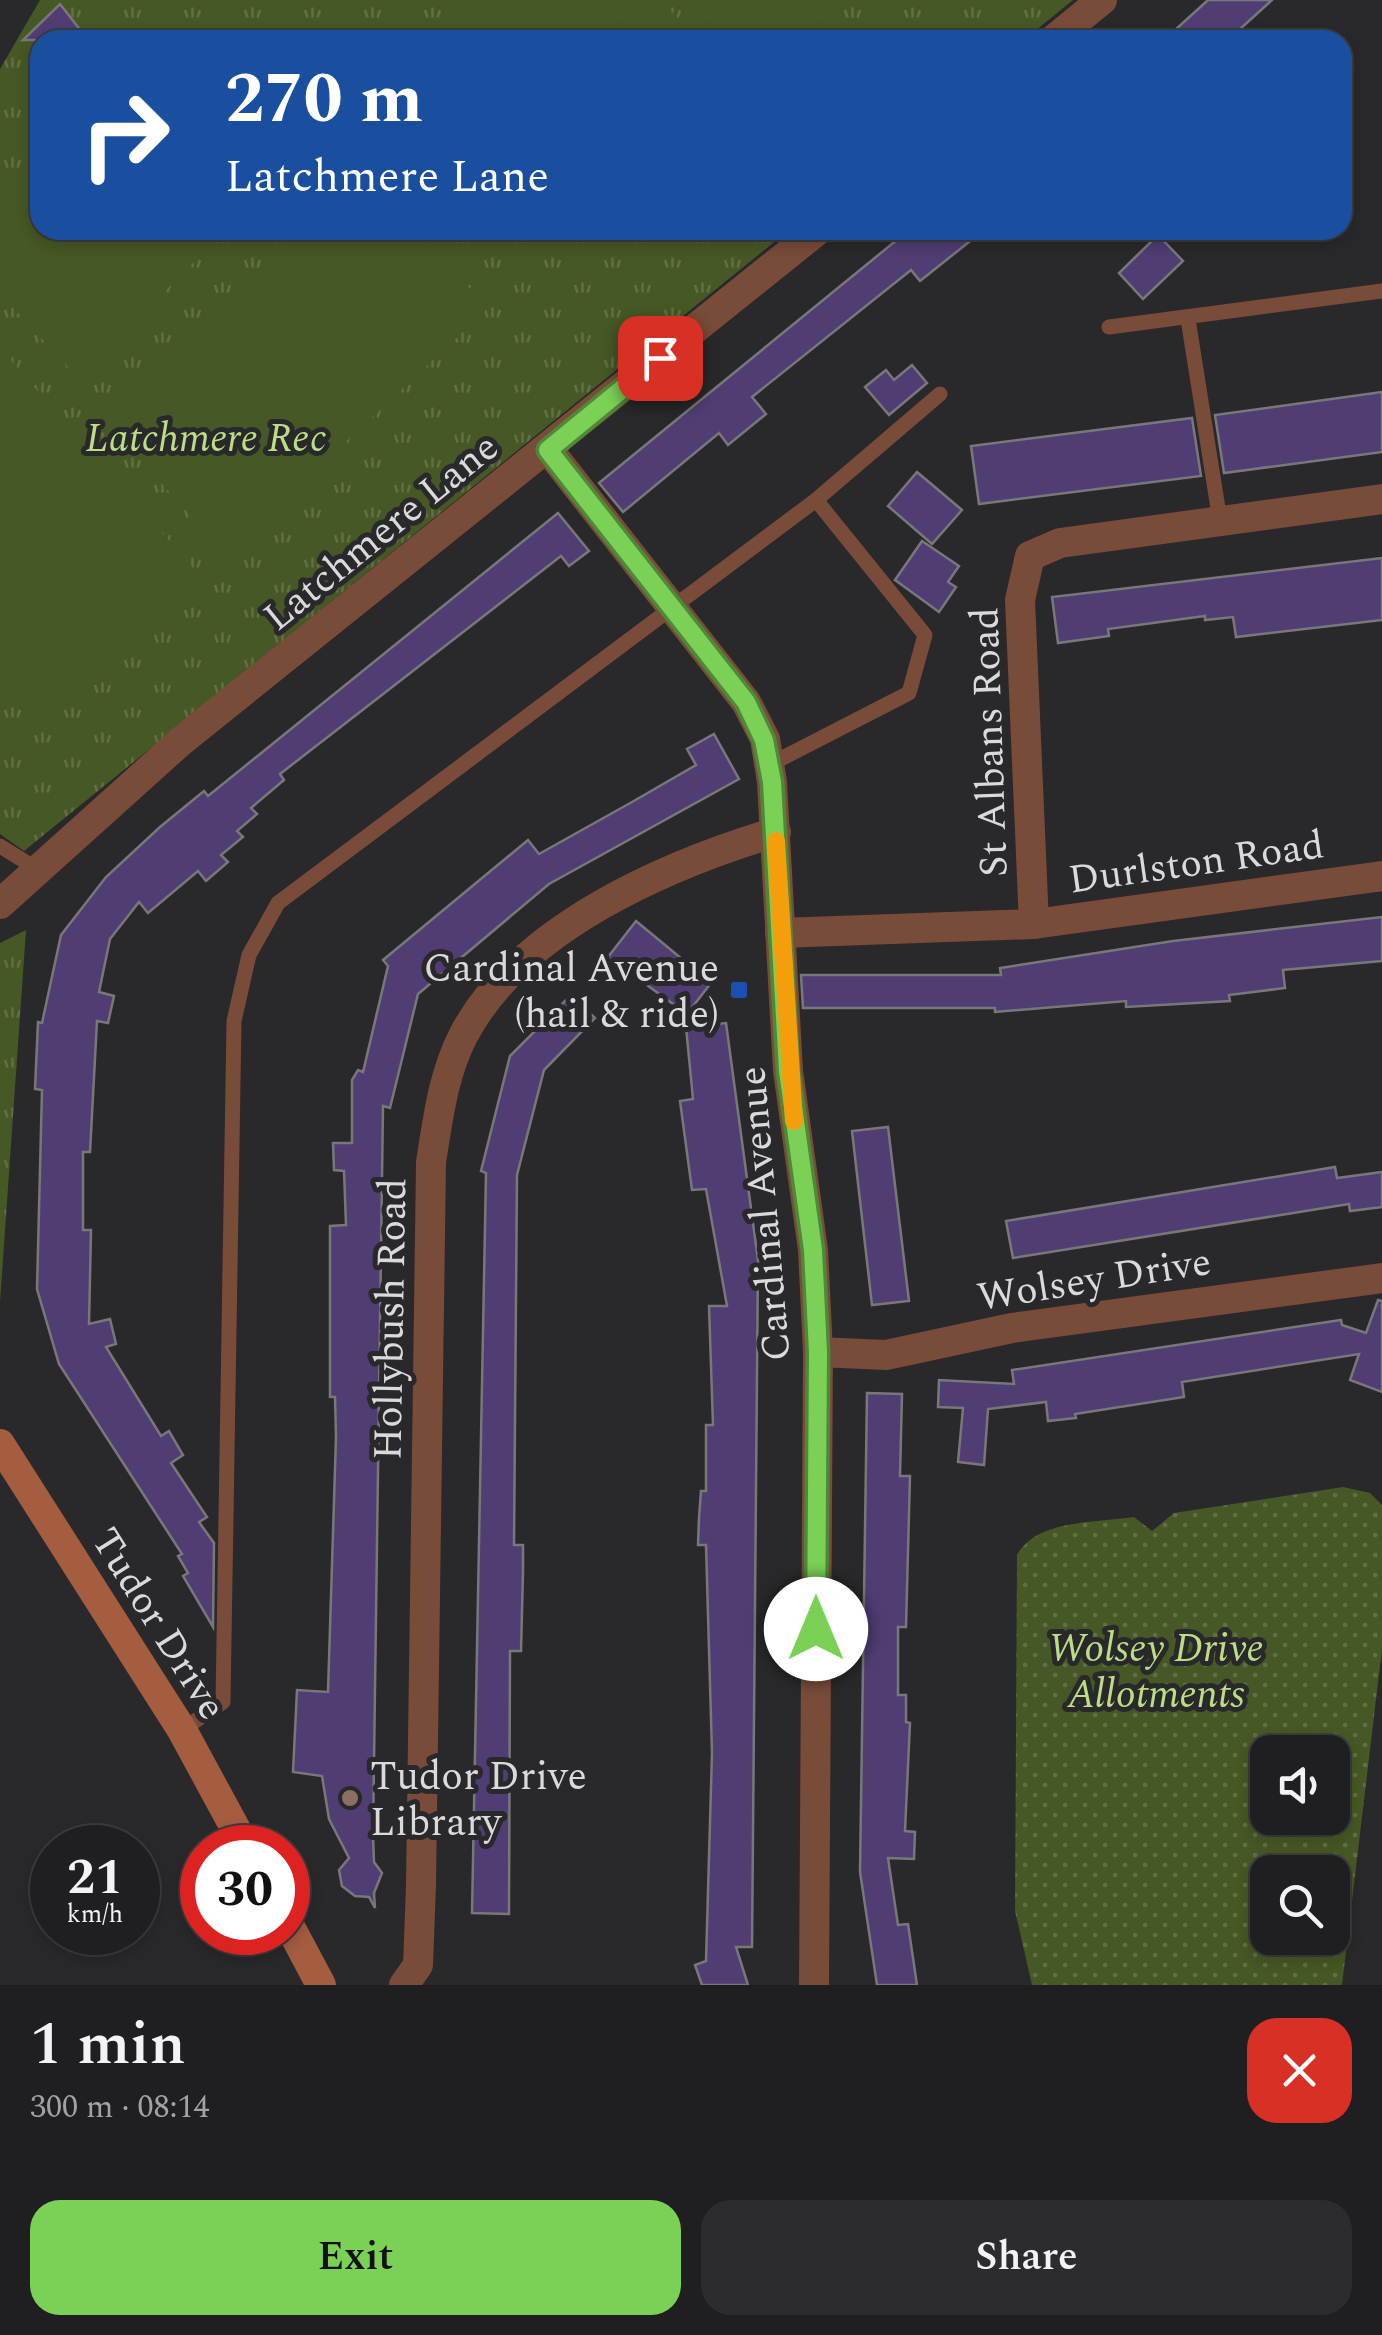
<!DOCTYPE html>
<meta charset="utf-8">
<style>
body{margin:0;font-family:Spectral,serif;background:#2c2b2d;color:#f1f3f6;height:100vh;display:flex;flex-direction:column;font-size:38px;white-space:nowrap}
*{box-sizing:border-box;margin:0}
p{font-size:32px;color:#a1a2a5}
.icon{flex:none;width:55px;height:55px;fill:none;stroke:currentColor;stroke-width:2;stroke-linecap:round;stroke-linejoin:round}
.map{position:relative;height:1985px;overflow:hidden}
.sheet{display:flex;flex-direction:column;background:#1f1e20;flex:1}
.sheet>*{flex:none}
.top-card{position:absolute;left:30px;top:30px;width:1322px;height:210px;border-radius:30px;box-shadow:0 5px 15px #0003,0 0 0 2px #3c3c3e;background:#1a4fa0;color:#fff;overflow:hidden}
.controls{position:absolute;left:1250px;top:1735px;display:grid;gap:20px}
.controls a{display:grid;place-items:center;width:100px;height:100px;border-radius:20px;background:#1f1e20;box-shadow:0 5px 15px #0003,0 0 0 2px #3c3c3e;font-size:50px}
.speed{position:absolute;left:30px;top:1825px;display:flex;gap:20px;font-size:50px;font-weight:700;text-align:center}
.speed>*{display:grid;place-content:center;width:130px;height:130px;border-radius:50%;background:#1f1e20;box-shadow:0 5px 15px #0003,0 0 0 2px #3c3c3e;line-height:1}
.speed small{font-size:25px;font-weight:400}
.speed .limit{border:15px solid #d22;background:#fff;color:#111}
.pin{position:absolute;display:grid;place-items:center;width:85px;height:85px;color:#fff;margin:-42px;border-radius:20px;box-shadow:0 5px 15px #0006}
.me{position:absolute;width:110px;margin:-55px;rotate:0deg;stroke-linejoin:round;filter:drop-shadow(0 0 8px #0008)}
.turn{display:flex;align-items:center;gap:35px;height:210px;padding:0 30px;font-size:45px}
.turn .icon{width:130px;height:130px;stroke-width:2.5}
.turn b{display:block;font-size:70px;line-height:85px}
.round{display:grid;place-items:center;flex:none;width:105px;height:105px;border-radius:30px;background:#2c2b2d}
.headline{display:flex;align-items:center;justify-content:space-between;height:170px;padding:0 30px}
h1{font-size:60px;font-weight:600;line-height:75px}
.action{display:flex;gap:20px;margin-top:auto;padding:20px 30px}
.action a{flex:1;height:115px;border-radius:30px;background:#7bd156;color:#111;font-size:40px;font-weight:600;line-height:115px;text-align:center}
.action a+a{background:#2c2b2d;color:#f1f3f6}
.map>svg:first-child{display:block}
.grass{fill:url(#grass-tufts)}
.garden{fill:url(#garden-dots);fill-rule:evenodd}
.pitch{fill:#465825}
.building{fill:#503d74;stroke:#78777a;stroke-width:2.5}
.lines{fill:none;stroke-linecap:round;stroke-linejoin:round}
.lane{stroke:#794b39;stroke-width:15}
.street{stroke:#794b39;stroke-width:30}
.secondary{stroke:#a55d40;stroke-width:30}
.route-casing{stroke:#508838;stroke-width:25}
.route{stroke:#7bd156;stroke-width:18}
.slow{stroke:#f59e0b;stroke-width:18}
.transit-dot{fill:#1a4fb4;stroke:#29282a;stroke-width:4}
.education-dot{fill:#8d6e63;stroke:#29282a;stroke-width:4}
.labels{text-anchor:middle;stroke-width:10;stroke-linejoin:round;paint-order:stroke}
.park-label{font-size:40px;font-style:italic;fill:#bbdd84;stroke:#29282a}
.street-label{font-size:40px;fill:#dad9db;stroke:#29282a}
.poi-label{font-size:40px;fill:#dad9db;stroke:#29282a;text-anchor:end}
</style>
<div class="map">
<svg width="1382" height="1985" viewBox="0 0 1382 1985">
<defs>
<pattern id="grass-tufts" width="24" height="20" patternUnits="userSpaceOnUse" patternTransform="scale(2.5)"><rect width="24" height="20" fill="#465825"/><path d="M3 7l-1-3M5 7V3M7 7l1-3M15 17l-1-3M17 17v-4M19 17l1-3" fill="none" stroke="#606f44"/></pattern>
<pattern id="garden-dots" width="8" height="8" patternUnits="userSpaceOnUse" patternTransform="scale(2.5)"><rect width="8" height="8" fill="#465825"/><path d="M2 2h.1M6 6h.1" fill="none" stroke="#606f44" stroke-width="1.8" stroke-linecap="round"/></pattern>
</defs>
<rect width="100%" height="100%" fill="#29282a"/>
<g class="grass">
<polygon points="40,0 1073,0 1024,40 40,40 40,230 789,230 24,851 0,834 0,69"/>
<polygon points="26,930 0,1302 0,943"/>
</g>
<path class="garden" d="M 1343,1487 L 1370,1493 L 1382,1505 L 1382,1649 L 1342,1985 L 1032,1985 L 1015,1911 L 1017,1555 C 1037,1519 1096,1523 1134,1517 L 1152,1531 L 1174,1513 ZM 1268,1752 L 1332,1752 L 1332,1818 L 1268,1818 ZM 1268,1872 L 1332,1872 L 1332,1938 L 1268,1938 Z"/>
<g class="pitch">
<polygon points="457,0 647,0 605,40 416,40"/>
<polygon points="685,0 846,0 802,40 724,40"/>
<polygon points="663,3 700,40 624,40"/>
<polygon points="40,150 40,230 226,230 78,378 0,293 0,189"/>
<polygon points="300,230 415,230 488,308 226,555 101,416"/>
<polygon points="570,230 635,230 602,262"/>
<polygon points="0,348 199,575 36,714 0,673"/>
</g>
<g class="building">
<polygon points="1208,0 1272,0 1228,40 1164,40"/>
<polygon points="60,4 88,40 23,40"/>
<polygon points="909,230 984,230 920,281 911,270 752,397 766,414 728,445 719,433 623,512 599,483"/>
<polygon points="1158,235 1183,261 1143,299 1119,273"/>
<polygon points="912,365 927,383 889,415 865,387 886,370 894,380"/>
<polygon points="1382,392 1382,452 1224,473 1215,415"/>
<polygon points="1192,418 1201,476 979,504 971,446"/>
<polygon points="917,472 962,510 932,544 888,506"/>
<polygon points="558,513 589,551 569,566 561,556 280,774 284,780 251,808 257,814 237,831 243,837 221,855 228,862 206,881 198,871 148,913 139,902 110,939 99,992 114,996 108,1023 97,1021 90,1152 83,1152 83,1230 91,1230 89,1324 110,1319 116,1344 106,1347 161,1436 169,1431 183,1455 171,1463 207,1517 199,1522 214,1543 213,1627 183,1576 188,1573 178,1556 182,1554 59,1364 37,1289 42,1090 35,1089 38,1022 42,1023 61,935 106,877 160,827 204,791 208,796"/>
<polygon points="922,541 959,566 948,582 956,587 939,612 895,580"/>
<polygon points="1382,558 1382,620 1236,637 1233,617 1205,620 1205,616 1108,629 1109,636 1058,643 1052,597"/>
<polygon points="714,734 739,779 549,884 418,994 390,1108 383,1106 373,1835 374,1862 382,1873 374,1893 375,1908 369,1897 355,1896 342,1886 339,1870 349,1858 329,1819 322,1776 293,1772 297,1690 328,1692 336,1437 335,1397 330,1397 330,1226 346,1225 344,1171 334,1170 333,1143 352,1143 352,1080 358,1070 363,1072 388,966 383,960 528,840 539,854 632,802 696,765 687,749"/>
<polygon points="1382,917 1382,961 1283,970 1285,988 1229,995 1230,1001 1126,1007 1126,1001 995,1012 995,1008 803,1008 801,975 1001,975 1000,968 1173,941"/>
<polygon points="636,921 711,983 687,1014 608,957"/>
<polygon points="571,995 595,1018 544,1070 517,1175 514,1545 523,1545 523,1572 521,1651 510,1651 509,1914 472,1913 486,1173 481,1171 510,1056"/>
<polygon points="726,1023 758,1260 752,1947 736,1947 748,1985 702,1985 695,1965 706,1961 712,1753 706,1545 698,1545 699,1518 701,1491 706,1491 706,1425 713,1425 709,1306 727,1306 706,1189 692,1190 680,1101 693,1099 686,1027"/>
<polygon points="888,1127 909,1301 872,1305 852,1131"/>
<polygon points="1335,1167 1337,1178 1382,1172 1382,1207 1350,1211 1349,1204 1013,1258 1006,1221"/>
<polygon points="1378,1300 1382,1301 1382,1392 1350,1380 1359,1354 1182,1382 1184,1397 1075,1414 1076,1418 1048,1421 1046,1402 988,1409 984,1465 958,1462 963,1408 938,1407 939,1380 1014,1384 1012,1370 1341,1320 1342,1325 1366,1333"/>
<polygon points="867,1393 902,1394 900,1476 910,1476 906,1627 898,1627 898,1695 906,1695 906,1722 910,1723 905,1831 915,1832 914,1859 888,1858 898,1925 908,1924 917,1985 877,1985 860,1872"/>
</g>
<g class="lines">
<g class="lane">
<polyline points="1188,319 1220,521"/>
<polyline points="1109,327 1382,291"/>
<polyline points="769,765 909,693 925,635 816,500"/>
<polyline points="0,846 37,869"/>
<polyline points="182,1730 223,1702 234,1021 249,955 278,903 816,500 940,394"/>
</g>
<g class="street">
<polyline points="1053,40 1102,0"/>
<polyline points="548,449 746,702 765,739 772,782 788,1071 813,1250 818,1352 814,1985"/>
<polyline points="0,904 180,742 818,230"/>
<polyline points="1034,924 1020,600 1030,556 1060,543 1382,499"/>
<polyline points="780,933 1034,924 1382,876"/>
<polyline points="818,1352 886,1355 1012,1328 1382,1278"/>
<path d="M 404,1985 L 418,1965 L 421,1885 L 431,1162 C 438,1119 443,1075 463,1036 C 519,928 666,865 776,832"/>
</g>
<g class="secondary">
<polyline points="0,1444 182,1730 246,1848"/>
<polyline points="288,1923 321,1985"/>
</g>
</g>
<g class="lines">
<defs>
<polyline id="route" points="660,358 548,450 746,702 764,740 772,782 788,1071 813,1250 818,1352 816,1629"/>
</defs>
<use href="#route" class="route-casing"/>
<use href="#route" class="route"/>
<polyline class="slow" points="776,841 794,1121"/>
</g>
<rect class="transit-dot" x="729" y="980" width="20" height="20" rx="5"/>
<circle class="education-dot" cx="350" cy="1798" r="10"/>
<g class="labels">
<g class="park-label">
<text x="206" y="451">Latchmere Rec</text>
<text x="1156" y="1661">Wolsey Drive<tspan x="1156" dy="46">Allotments</tspan></text>
</g>
<g class="street-label">
<text transform="translate(380 531) rotate(-39)" y="14">Latchmere Lane</text>
<text transform="translate(988 742) rotate(-92)" y="14">St Albans Road</text>
<text transform="translate(1196 861) rotate(-8)" y="14">Durlston Road</text>
<text transform="translate(763 1214) rotate(-95)" y="14">Cardinal Avenue</text>
<text transform="translate(1094 1278) rotate(-9)" y="14">Wolsey Drive</text>
<text transform="translate(389 1319) rotate(-89)" y="14">Hollybush Road</text>
<text transform="translate(160 1623) rotate(58)" y="14">Tudor Drive</text>
</g>
<g class="poi-label">
<text x="719" y="981">Cardinal Avenue<tspan x="719" dy="46">(hail &amp; ride)</tspan></text>
<text x="370" y="1789" text-anchor="start">Tudor Drive<tspan x="370" dy="46">Library</tspan></text>
</g>
</g>
</svg>
<div class="controls">
<a><svg class="icon" aria-label="sound" viewBox="0 0 24 24"><path d="M4 9h4l5-4v14l-5-4H4zM17 9q2 3 0 6"/></svg></a>
<a><svg class="icon" aria-label="search" viewBox="0 0 24 24"><circle cx="10" cy="10" r="6"/><path d="M15 15l6 6"/></svg></a>
</div>
<div class="speed"><div>21<small>km/h</small></div><div class="limit">30</div></div>
<div class="pin" style="left:660px;top:358px;background:#d93025"><svg class="icon" aria-label="arrive" viewBox="0 0 24 24"><path d="M6 21V4h12l-3 4 3 4H6"/></svg></div>
<svg class="me" style="left:816px;top:1629px" viewBox="-20 -20 40 40"><circle r="19" fill="#fff"/><path d="M0-13L10 11 0 6-10 11z" fill="#7bd156"/></svg>
<div class="top-card">
<div class="turn"><svg class="icon" aria-label="right" viewBox="0 0 24 24"><path d="M7 20v-9h11M14 6l5 5-5 5"/></svg><div><b>270 m</b>Latchmere Lane</div></div>
</div>
</div>
<section class="sheet">
<div class="headline"><div><h1>1 min</h1><p>300 m · 08:14</p></div><a class="round" style="background:#d93025;color:#fff"><svg class="icon" aria-label="close" viewBox="0 0 24 24"><path d="M6 6l12 12M18 6L6 18"/></svg></a></div>
<div class="action"><a>Exit</a><a>Share</a></div>
</section>
